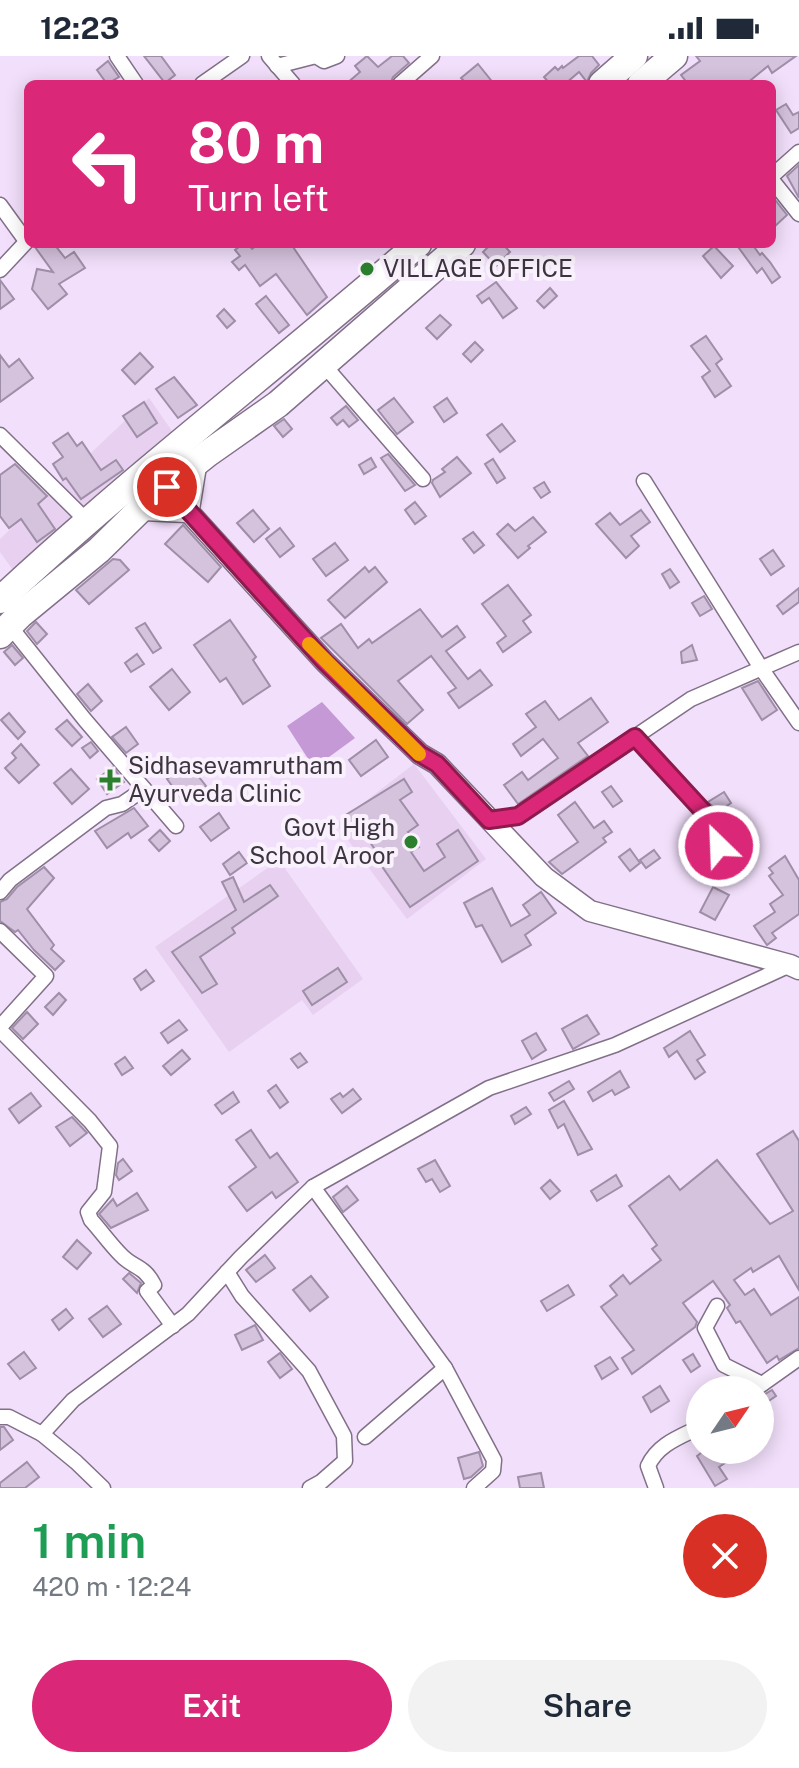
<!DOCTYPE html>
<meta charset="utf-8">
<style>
body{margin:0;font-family:"Public Sans",sans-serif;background:#f2f2f3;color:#1f2937;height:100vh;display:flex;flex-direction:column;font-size:30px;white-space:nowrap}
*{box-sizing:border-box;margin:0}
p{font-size:26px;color:#747a83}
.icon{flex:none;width:44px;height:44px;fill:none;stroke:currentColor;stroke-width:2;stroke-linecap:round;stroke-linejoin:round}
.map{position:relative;height:1432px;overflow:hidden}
.panel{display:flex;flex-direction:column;background:#fff;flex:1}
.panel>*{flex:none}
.guide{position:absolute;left:24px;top:24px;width:752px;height:168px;border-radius:12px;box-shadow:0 4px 20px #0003;background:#db2777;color:#fff;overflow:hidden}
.needle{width:52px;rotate:55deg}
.buttons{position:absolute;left:686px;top:1320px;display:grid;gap:16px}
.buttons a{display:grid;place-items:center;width:88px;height:88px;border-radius:50%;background:#fff;box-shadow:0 4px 20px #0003;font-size:40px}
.pin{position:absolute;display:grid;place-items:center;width:68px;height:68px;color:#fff;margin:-34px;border:4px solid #fff;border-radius:50%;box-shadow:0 2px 8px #0007}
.me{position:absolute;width:88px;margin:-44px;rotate:336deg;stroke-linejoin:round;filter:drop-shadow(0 0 6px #0008)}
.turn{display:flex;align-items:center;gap:28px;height:168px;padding:0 32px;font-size:36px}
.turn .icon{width:104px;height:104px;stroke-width:2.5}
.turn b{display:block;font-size:56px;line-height:68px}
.round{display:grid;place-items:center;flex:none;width:84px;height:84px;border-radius:42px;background:#f2f2f3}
.headline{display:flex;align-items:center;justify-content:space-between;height:136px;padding:0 32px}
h1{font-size:48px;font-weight:600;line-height:60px;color:#1e9e55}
.primary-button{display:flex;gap:16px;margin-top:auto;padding:16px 32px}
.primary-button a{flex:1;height:92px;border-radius:48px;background:#db2777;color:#fff;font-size:32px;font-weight:600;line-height:92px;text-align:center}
.primary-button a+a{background:#f2f2f3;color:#1f2937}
.status{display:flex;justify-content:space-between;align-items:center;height:56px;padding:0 40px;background:#fff;direction:ltr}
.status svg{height:22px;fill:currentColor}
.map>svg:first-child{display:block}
.built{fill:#e7d0f0}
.water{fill:#c499d6}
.building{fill:#d5c2dd;stroke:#9f8ea7;stroke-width:2}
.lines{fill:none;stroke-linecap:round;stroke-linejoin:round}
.street-casing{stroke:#817088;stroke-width:17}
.secondary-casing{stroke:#817088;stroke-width:23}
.highway-casing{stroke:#817088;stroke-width:29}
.street{stroke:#fff;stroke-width:14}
.secondary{stroke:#fff;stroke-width:20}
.highway{stroke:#fff;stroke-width:26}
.route-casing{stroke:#8e194d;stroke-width:20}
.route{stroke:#db2777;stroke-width:14}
.slow{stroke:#f59e0b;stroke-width:14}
.poi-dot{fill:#2c7f2c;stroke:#f9f1fc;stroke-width:3}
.labels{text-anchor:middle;stroke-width:8;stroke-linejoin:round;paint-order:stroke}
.poi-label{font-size:24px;fill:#3c343f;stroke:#f9f1fc;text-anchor:start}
</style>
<div class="status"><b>12:23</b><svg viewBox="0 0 49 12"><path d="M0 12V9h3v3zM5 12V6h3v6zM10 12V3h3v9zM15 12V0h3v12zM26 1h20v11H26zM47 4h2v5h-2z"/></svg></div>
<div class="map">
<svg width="799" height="1432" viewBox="0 0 799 1432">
<rect width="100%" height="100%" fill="#f2dffb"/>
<g class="built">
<polygon points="149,342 172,375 13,514 0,496 0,483"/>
<polygon points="414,708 486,803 407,863 336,768"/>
<polygon points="279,804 363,923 313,959 302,944 229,996 155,891"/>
</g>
<polygon class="water" points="322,646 355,682 314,712 287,670"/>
<g class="building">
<polygon points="144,0 161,0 175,19 165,27"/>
<polygon points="367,0 378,11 392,0 403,0 409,7 393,21 390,28 346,28 360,16 355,10"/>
<polygon points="579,0 592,0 599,9 591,17 587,26 579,16 565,28 550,28 544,21 555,11 558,14 562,10 563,12"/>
<polygon points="696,0 796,0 772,17 768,10 746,28 688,28 681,19 700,5"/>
<polygon points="108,5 119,21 107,28 97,14"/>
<polygon points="478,8 494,28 467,28 461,22"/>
<polygon points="786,48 793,59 799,56 799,72 791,77 776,54"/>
<polygon points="799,109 799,142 787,120"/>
<polygon points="772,140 787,159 772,173"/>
<polygon points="37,188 54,188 65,202 74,196 85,212 59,228 67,238 48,253 32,233 37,213 53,216 35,191"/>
<polygon points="243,188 248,188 252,193 259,188 291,188 327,241 307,259 276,218 260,230 245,209 239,214 232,206 240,200 235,194"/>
<polygon points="491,188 503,188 510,196 496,210 483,196"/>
<polygon points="736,188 752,188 760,199 762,197 770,206 780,221 772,227 762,212 757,217"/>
<polygon points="714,190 733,210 721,222 703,200"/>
<polygon points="0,224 14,243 0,253"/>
<polygon points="496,226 517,252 503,262 489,242 482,247 477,240"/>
<polygon points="550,232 557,240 544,252 537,245"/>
<polygon points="266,240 289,269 279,277 256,248"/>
<polygon points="224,253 235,265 227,272 217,260"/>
<polygon points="440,259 451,269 437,283 426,272"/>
<polygon points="706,280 722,303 716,308 731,330 715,341 702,321 710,315 691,290"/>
<polygon points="475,286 483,294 471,306 463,298"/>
<polygon points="140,297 153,311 135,328 122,314"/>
<polygon points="0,299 9,311 19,303 33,322 0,346"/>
<polygon points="174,321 197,349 178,362 156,333"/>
<polygon points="394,342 413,366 397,378 378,354"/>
<polygon points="447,342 457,357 444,366 434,351"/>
<polygon points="144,346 157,367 137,381 123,360"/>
<polygon points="346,350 358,364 349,371 343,364 337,369 331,362"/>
<polygon points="284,363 292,373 283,381 274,370"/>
<polygon points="502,368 515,385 500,396 487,379"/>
<polygon points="68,377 77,390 82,386 101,414 116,404 123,414 81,443 66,422 63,424 53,408 63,401 53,387"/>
<polygon points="388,398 415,429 405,435 381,402"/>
<polygon points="457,401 471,417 440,441 432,427 433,424 445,416 442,413"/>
<polygon points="371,402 376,411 364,418 359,409"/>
<polygon points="493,403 505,422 497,427 485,408"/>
<polygon points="15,408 47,440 38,448 55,473 37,486 21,463 9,472 0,460 0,419"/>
<polygon points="544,426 550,436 541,442 534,432"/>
<polygon points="415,446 426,460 415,468 405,454"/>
<polygon points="253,454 269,473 254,486 237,467"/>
<polygon points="641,454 650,466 631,480 639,490 626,502 596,468 610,457 620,469"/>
<polygon points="533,461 546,476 528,490 530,492 518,502 497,478 508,468 515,475"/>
<polygon points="183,469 221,511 208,526 165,488"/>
<polygon points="280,472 294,490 280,501 266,483"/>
<polygon points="473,476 484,489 474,497 463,483"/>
<polygon points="335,487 348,504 326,520 313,503"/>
<polygon points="773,494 784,510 771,519 760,503"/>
<polygon points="113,503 120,504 129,514 89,548 76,534"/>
<polygon points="365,511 369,516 375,511 387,526 345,562 328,544"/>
<polygon points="670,513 679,526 670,532 662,518"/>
<polygon points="508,529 531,559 523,565 531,576 503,596 497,587 506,580 482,548"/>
<polygon points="799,532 799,546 783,558 777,550"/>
<polygon points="704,540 712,553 700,560 692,547"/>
<polygon points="420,553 442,581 457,570 465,581 446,595 468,623 480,614 492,629 459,652 448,637 456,632 431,600 398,625 423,654 407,668 321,582 341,568 358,592 369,583 372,587"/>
<polygon points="230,564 256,601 253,604 270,630 243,648 226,622 220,626 194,589"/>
<polygon points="36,566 47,578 37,588 27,575"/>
<polygon points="145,567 161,592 153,597 136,572"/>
<polygon points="12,589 23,602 15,609 4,596"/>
<polygon points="692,589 697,604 682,607 681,596"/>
<polygon points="137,598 144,608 131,616 125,607"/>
<polygon points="172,613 190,636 169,654 150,631"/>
<polygon points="758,625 777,654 762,664 742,632"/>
<polygon points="88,628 102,645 91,655 77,638"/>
<polygon points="591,642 608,666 578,687 588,700 518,748 504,729 522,716 528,724 558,702 543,683 521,700 513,688 536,671 526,658 545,645 559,664"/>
<polygon points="9,657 25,676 18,683 1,664"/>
<polygon points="67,664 82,681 72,690 56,673"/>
<polygon points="126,671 138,688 126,697 112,681"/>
<polygon points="376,684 388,701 361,720 349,704"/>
<polygon points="91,686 98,695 90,702 82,692"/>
<polygon points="21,688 39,709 19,727 5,712 16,702 12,697"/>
<polygon points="188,707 206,730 184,746 167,723"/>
<polygon points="113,711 124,726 107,738 97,723"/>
<polygon points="71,713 89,733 72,748 54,727"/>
<polygon points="404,723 412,736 400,744 418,769 408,776 419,791 411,796 424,815 445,801 437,788 458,774 478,805 410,851 379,806 382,804 357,767 351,771 344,760"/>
<polygon points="611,730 622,745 613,751 602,736"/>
<polygon points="724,736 731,747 718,756 708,746"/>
<polygon points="575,746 594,772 604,765 612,776 603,782 606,786 562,818 549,806 578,786 558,759"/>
<polygon points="134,752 148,770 131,782 128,777 107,792 95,775"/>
<polygon points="219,757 229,772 211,785 200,771"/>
<polygon points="160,774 170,785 159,795 149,784"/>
<polygon points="630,793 640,807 630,815 619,801"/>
<polygon points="654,794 660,802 646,812 640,804"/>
<polygon points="239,796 247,807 230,819 223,808"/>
<polygon points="785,800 799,824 799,858 772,877 776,882 767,889 754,870 775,856 770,848 783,839 769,820 773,817 769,812"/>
<polygon points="44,811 54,822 27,853 54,889 51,893 64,905 55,914 34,894 18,874 15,876 0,865 0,846 7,843 17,831"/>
<polygon points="233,821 244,846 270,829 278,840 232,872 235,877 200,901 217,928 202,937 172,896 236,854 222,826"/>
<polygon points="713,831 729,839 715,864 700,856"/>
<polygon points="492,832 511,870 530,859 523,849 541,836 556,857 525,879 531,889 502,906 482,869 476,871 464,847"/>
<polygon points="338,912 347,926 312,949 303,935"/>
<polygon points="146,914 154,925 141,934 134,923"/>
<polygon points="59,937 66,944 53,959 45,951"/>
<polygon points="27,956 38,968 23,983 12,972"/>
<polygon points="587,959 599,978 573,993 562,973"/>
<polygon points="179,964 187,974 168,987 161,977"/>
<polygon points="690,975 705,999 697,1004 705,1016 695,1023 677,995 669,1001 664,992"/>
<polygon points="536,977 546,994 532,1003 522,985"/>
<polygon points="182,994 190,1003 171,1019 163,1010"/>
<polygon points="300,997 307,1006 298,1012 291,1003"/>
<polygon points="125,1001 133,1012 122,1019 115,1008"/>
<polygon points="620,1015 629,1031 615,1039 612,1034 593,1045 588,1036"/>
<polygon points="569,1025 574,1033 554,1045 549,1037"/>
<polygon points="276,1029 288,1046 280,1052 268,1035"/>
<polygon points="353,1033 361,1043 342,1057 331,1043 340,1037 343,1041"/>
<polygon points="233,1036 239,1046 222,1058 215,1049"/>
<polygon points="31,1037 41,1050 19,1067 9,1053"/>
<polygon points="564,1045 592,1093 578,1099 564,1068 558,1072 549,1054"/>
<polygon points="526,1051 531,1058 515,1068 511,1060"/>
<polygon points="72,1061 87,1077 70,1090 56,1071"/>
<polygon points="251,1074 270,1102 277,1097 298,1126 276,1142 272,1136 247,1155 229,1131 256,1111 236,1084"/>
<polygon points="793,1075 799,1085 799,1234 779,1200 753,1216 751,1212 734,1224 745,1239 754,1233 771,1259 799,1241 799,1292 779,1304 777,1300 767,1307 740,1265 736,1267 727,1252 730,1249 713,1225 683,1247 697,1266 695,1271 632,1318 622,1302 634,1294 601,1251 617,1239 610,1230 623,1219 630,1228 661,1204 652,1193 657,1189 629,1150 669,1120 680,1134 717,1104 770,1168 793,1155 757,1098"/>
<polygon points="123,1103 132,1115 119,1124 116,1119 118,1107"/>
<polygon points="435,1104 450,1130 440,1136 432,1123 426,1126 418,1113"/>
<polygon points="616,1119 622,1130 597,1145 591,1135"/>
<polygon points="550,1124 560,1135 550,1143 541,1132"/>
<polygon points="347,1130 358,1144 343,1156 333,1141"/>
<polygon points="137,1137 148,1154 111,1172 99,1158 113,1143 117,1150"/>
<polygon points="77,1184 91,1197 77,1213 63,1201"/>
<polygon points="265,1199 275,1212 256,1226 246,1214"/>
<polygon points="129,1217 141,1227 137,1237 123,1223"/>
<polygon points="311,1220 328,1241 310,1255 293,1234"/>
<polygon points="568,1229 574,1239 547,1255 541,1245"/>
<polygon points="107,1250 121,1268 103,1281 89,1263"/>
<polygon points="66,1253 73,1262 59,1274 52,1264"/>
<polygon points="255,1269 263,1284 242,1294 235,1279"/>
<polygon points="24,1296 36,1312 20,1323 8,1308"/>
<polygon points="280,1297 292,1313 280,1322 268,1306"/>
<polygon points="693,1298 700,1310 691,1316 683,1304"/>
<polygon points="610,1301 618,1313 602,1323 595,1310"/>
<polygon points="660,1330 669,1345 651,1356 643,1341"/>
<polygon points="772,1334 776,1340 760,1351 760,1341"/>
<polygon points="0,1371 4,1371 13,1384 0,1394"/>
<polygon points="705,1394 710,1399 721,1394 728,1405 719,1411 727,1423 715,1430 697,1400"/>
<polygon points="479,1396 483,1410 471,1421 464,1423 458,1402"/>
<polygon points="27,1406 39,1421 25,1432 0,1432 0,1427"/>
<polygon points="541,1417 544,1432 520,1432 518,1421"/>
</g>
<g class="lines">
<defs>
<g id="street">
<polyline points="117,0 136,28"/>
<polyline points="269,0 293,28"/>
<polyline points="316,0 324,5 337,0"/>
<polyline points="277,10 316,0"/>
<polyline points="202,28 242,0"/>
<polyline points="400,28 432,0"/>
<polyline points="772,120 799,96"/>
<polyline points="772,124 799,158"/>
<polyline points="0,149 26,185"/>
<polyline points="0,214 28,184"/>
<polyline points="323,308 423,423"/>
<polyline points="0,379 88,466"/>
<polyline points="644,425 761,612 799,667"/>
<polyline points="9,569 85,664 176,770"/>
<path d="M 635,681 L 714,767 C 725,786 716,795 702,808"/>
<polyline points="489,764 518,760 691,643 799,596"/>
<polyline points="0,836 10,824 106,752 122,748 144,733"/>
<polyline points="0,875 46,920 0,971"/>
<path d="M 0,974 L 90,1065 L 110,1090 L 104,1136 L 88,1156 L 91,1164 C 101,1175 110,1188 121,1199 C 133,1212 144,1209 154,1229 L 147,1235 L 173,1270"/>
<polyline points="227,1216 242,1240 309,1315 344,1380 345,1405 321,1426 310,1432"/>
<polyline points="717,1250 705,1272 724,1309 762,1328"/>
<polyline points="445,1312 494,1404 493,1415 474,1432"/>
<polyline points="758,1331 799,1302"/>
<polyline points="0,1361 9,1361 42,1378 73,1344 188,1258 241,1201 313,1131"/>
<polyline points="42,1378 76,1406 103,1432"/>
<polyline points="365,1381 445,1312 313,1131 489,1032 615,989 790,909"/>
<path d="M 656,1432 L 648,1410 C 658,1388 680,1381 700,1371"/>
</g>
<polyline id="secondary" points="176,442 325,606 420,698 437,708 544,821 590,855 790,909 799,913"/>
<g id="highway">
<polyline points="602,28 634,0"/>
<polyline points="641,28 674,0"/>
<polyline points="143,451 186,453 193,410"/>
<path d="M 0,544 C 134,419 280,308 418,188"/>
<polyline points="0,579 20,559 99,494 152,442 207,398 278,348 462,188"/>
</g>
</defs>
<use href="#street" class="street-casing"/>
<use href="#secondary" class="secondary-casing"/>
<use href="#highway" class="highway-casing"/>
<use href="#street" class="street"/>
<use href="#secondary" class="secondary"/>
<use href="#highway" class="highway"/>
</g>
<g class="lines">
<defs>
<polyline id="route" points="167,431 325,606 420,698 437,708 489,764 518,760 635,681 714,767 720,777 719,790"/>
</defs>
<use href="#route" class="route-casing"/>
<use href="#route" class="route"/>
<polyline class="slow" points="309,588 419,698"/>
</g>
<g class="poi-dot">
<circle cx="367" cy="213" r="8"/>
<path d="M106 712h8v8h8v8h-8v8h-8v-8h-8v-8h8z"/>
<circle cx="411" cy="786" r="8"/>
</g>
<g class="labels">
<g class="poi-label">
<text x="383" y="221">VILLAGE OFFICE</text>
<text x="128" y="718">Sidhasevamrutham<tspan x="128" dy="28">Ayurveda Clinic</tspan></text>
<text x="395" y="780" text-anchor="end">Govt High<tspan x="395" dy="28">School Aroor</tspan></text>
</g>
</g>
</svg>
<div class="buttons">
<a><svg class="needle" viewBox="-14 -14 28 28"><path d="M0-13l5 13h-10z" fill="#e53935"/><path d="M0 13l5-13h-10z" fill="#747a83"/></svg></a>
</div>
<div class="pin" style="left:167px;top:431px;background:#d93025"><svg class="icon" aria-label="arrive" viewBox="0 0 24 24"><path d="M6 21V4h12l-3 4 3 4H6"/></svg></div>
<svg class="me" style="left:719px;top:790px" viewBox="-20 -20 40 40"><circle r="17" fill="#db2777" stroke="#fff" stroke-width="3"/><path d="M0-11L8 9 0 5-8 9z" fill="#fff"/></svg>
<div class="guide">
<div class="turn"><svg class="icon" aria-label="left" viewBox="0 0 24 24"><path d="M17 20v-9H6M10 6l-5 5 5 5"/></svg><div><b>80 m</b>Turn left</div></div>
</div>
</div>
<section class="panel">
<div class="headline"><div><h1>1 min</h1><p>420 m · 12:24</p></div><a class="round" style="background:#d93025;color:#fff"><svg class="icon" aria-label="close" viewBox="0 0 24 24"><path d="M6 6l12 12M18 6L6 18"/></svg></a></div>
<div class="primary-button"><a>Exit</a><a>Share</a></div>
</section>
